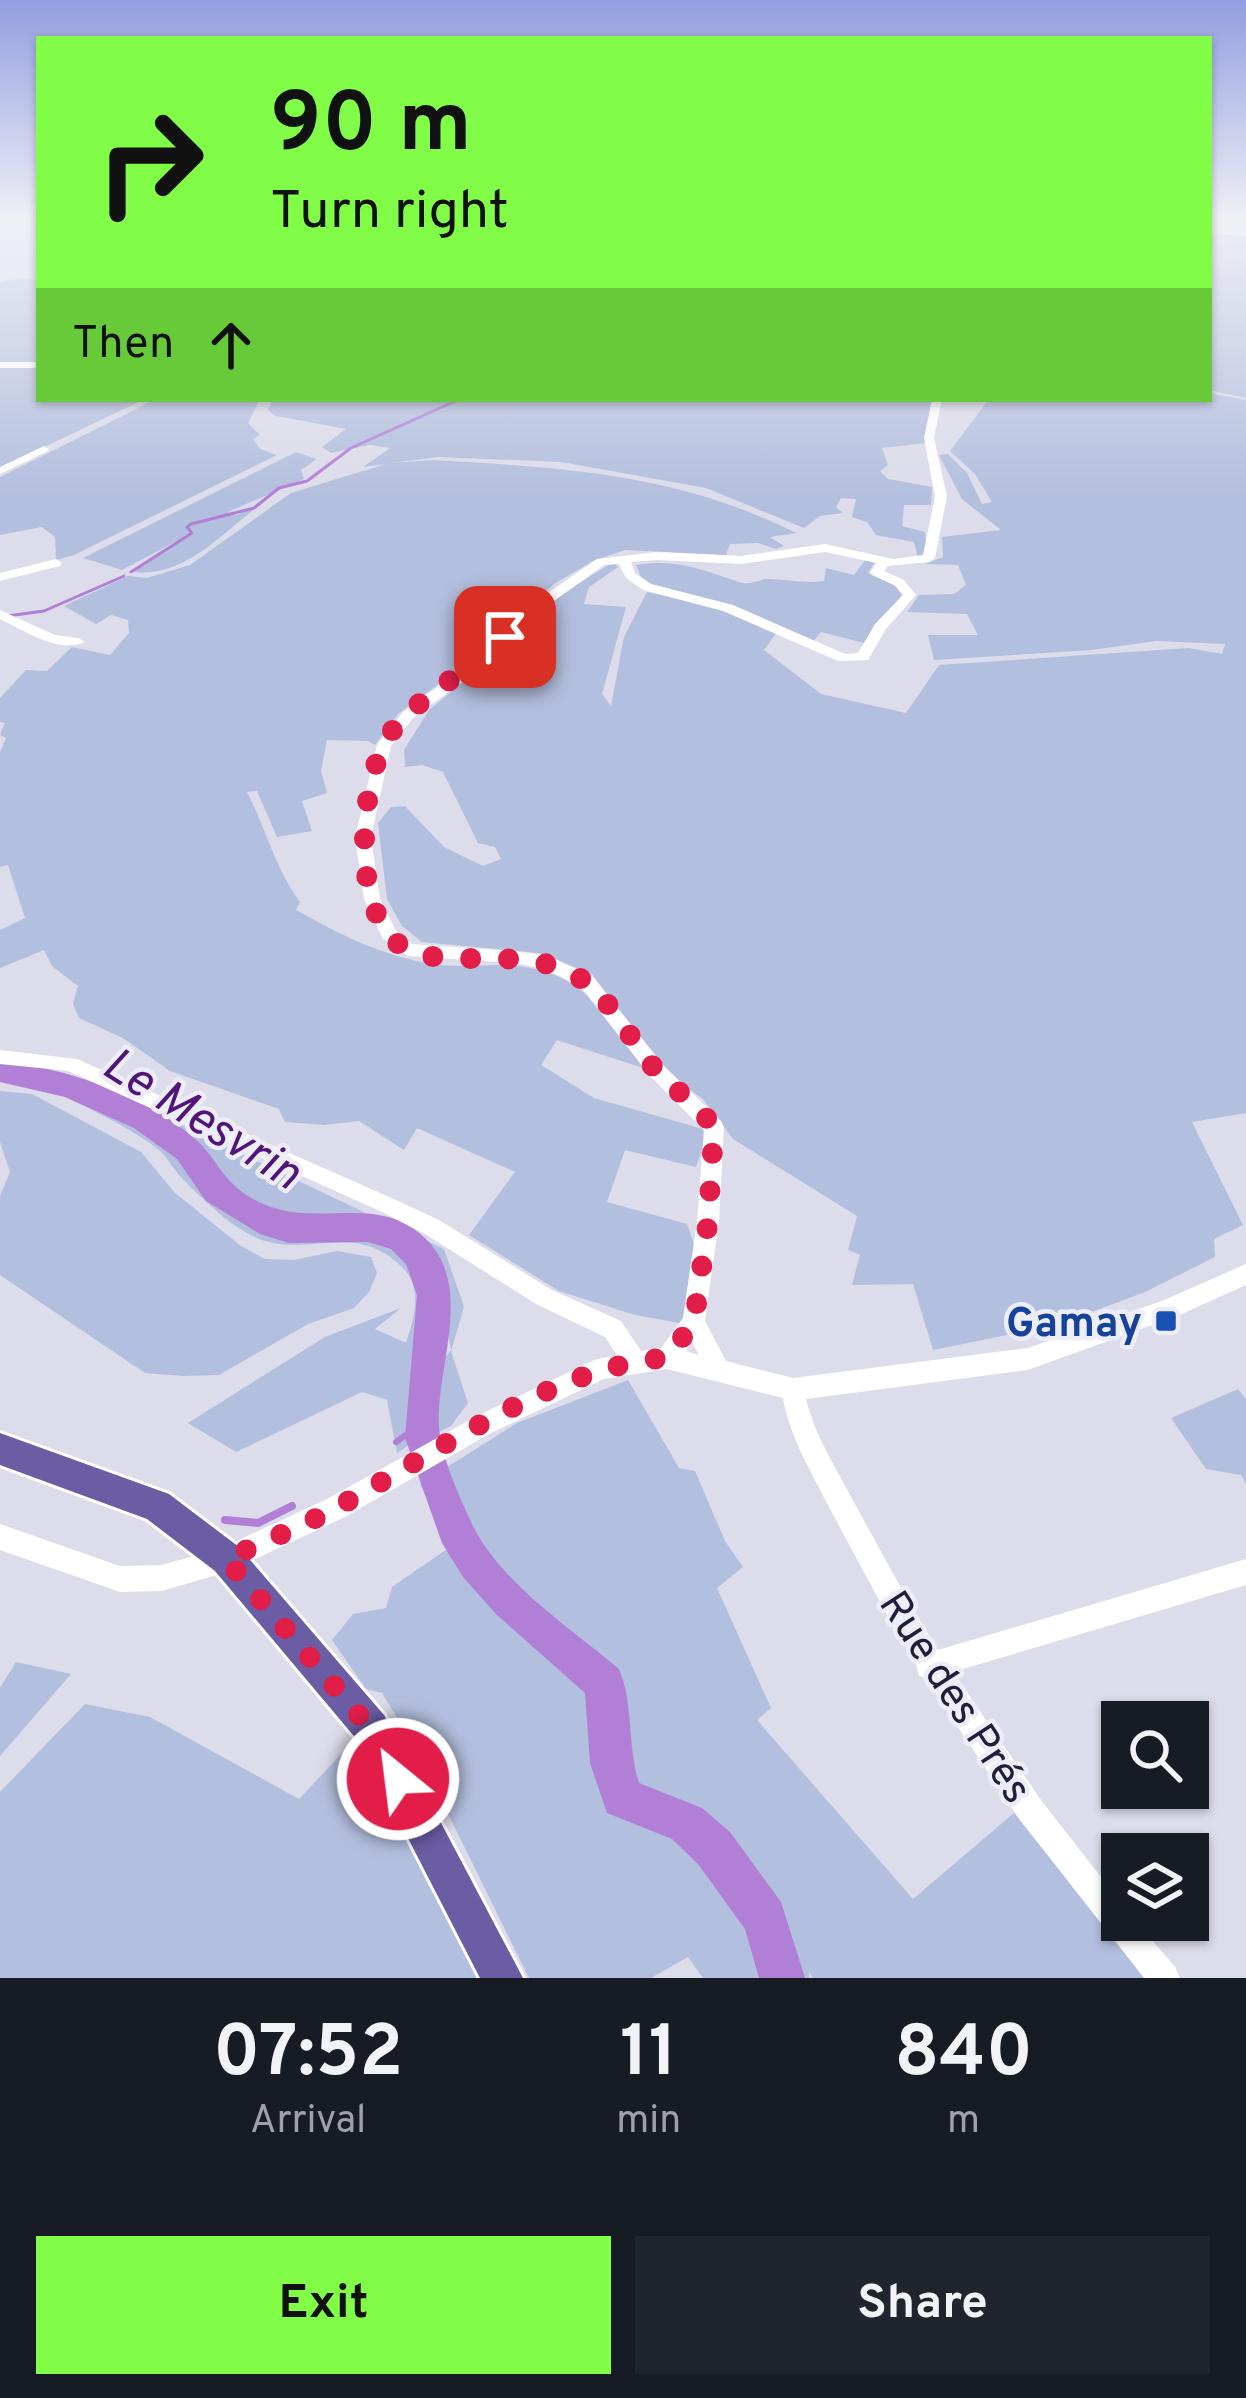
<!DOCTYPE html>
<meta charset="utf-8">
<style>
body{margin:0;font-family:Overpass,sans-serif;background:#20242c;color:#f1f3f6;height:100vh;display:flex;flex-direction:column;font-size:45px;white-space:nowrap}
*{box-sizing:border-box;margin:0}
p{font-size:39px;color:#9ea1a6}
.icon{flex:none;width:66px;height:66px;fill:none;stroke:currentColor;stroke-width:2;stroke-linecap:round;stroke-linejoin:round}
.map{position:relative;height:1978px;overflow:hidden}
.details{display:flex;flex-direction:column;background:#171b24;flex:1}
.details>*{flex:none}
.top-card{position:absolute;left:36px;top:36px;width:1176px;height:366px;border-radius:0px;box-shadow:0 3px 9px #0004;background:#81fd47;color:#111;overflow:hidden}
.buttons{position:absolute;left:1101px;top:1701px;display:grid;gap:24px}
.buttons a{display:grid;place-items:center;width:108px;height:108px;border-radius:0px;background:#171b24;box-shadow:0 3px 9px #0004;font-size:60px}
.pin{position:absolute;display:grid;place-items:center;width:102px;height:102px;color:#fff;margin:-51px;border-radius:24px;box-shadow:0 6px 18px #0006}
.me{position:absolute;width:132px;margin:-66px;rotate:331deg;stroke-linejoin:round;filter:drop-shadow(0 0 9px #0008)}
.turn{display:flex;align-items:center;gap:42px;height:252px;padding:0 36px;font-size:54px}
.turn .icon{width:156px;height:156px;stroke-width:2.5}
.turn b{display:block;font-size:84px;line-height:102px}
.then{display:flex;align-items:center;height:114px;padding:0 36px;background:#0003;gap:24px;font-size:45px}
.eta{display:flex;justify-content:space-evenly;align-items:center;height:204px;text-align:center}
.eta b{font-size:72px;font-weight:700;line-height:84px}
.cta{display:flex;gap:24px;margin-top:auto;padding:24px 36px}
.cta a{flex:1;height:138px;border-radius:0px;background:#81fd47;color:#111;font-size:48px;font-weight:700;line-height:138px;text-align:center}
.cta a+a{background:#20242c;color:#f1f3f6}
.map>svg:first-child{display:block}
.green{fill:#b3bfde}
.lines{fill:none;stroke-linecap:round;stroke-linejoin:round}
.stream-far2{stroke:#b17fd5;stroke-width:3}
.stream-far1{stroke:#b17fd5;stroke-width:6}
.stream{stroke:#b17fd5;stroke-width:8}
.river{fill:#b17fd5;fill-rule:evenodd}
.major-casing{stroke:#fff;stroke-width:6}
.minor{fill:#fff;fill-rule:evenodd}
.major{fill:#6a5da3;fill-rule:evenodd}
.route{stroke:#e11d48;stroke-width:21;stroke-dasharray:0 37.8}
.transit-dot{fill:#1a4fb4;stroke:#ededf7;stroke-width:4.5}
.labels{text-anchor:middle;stroke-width:9;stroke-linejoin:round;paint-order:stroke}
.near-transit-label{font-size:42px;font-weight:bold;fill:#164399;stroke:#ededf7;text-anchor:end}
.near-street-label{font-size:42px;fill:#221d3a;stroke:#ededf7}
.near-water-label{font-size:48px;font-style:italic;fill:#511479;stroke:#ededf7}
</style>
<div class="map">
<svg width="1246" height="1978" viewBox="0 0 1246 1978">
<rect width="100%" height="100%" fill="#dcdcea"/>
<g class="green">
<polygon points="1209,233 1246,236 1246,398 1209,390"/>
<polygon points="15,279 39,280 39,363 0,363 0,283"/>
<polygon points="39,366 39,399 145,399 0,468 0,367"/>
<polygon points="1209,393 1246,400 1246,1113 1192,1122 1243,1225 1214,1239 1215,1257 1145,1292 1057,1325 933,1350 913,1284 852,1285 860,1255 848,1250 857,1216 733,1139 703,1099 666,1073 592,974 539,953 422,942 402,926 387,899 378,823 391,807 405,806 444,847 483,866 501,859 495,847 478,843 443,772 422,765 405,767 404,750 429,710 529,627 545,605 613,562 618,567 589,587 584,604 626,607 602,694 611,706 624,637 647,592 722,609 777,632 764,650 821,694 906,713 939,665 1189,648 1222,654 1225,644 1156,641 1091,650 934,660 928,635 978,635 967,614 907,612 919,595 954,594 966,585 958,565 925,564 943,557 942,537 1001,530 962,499 939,455 948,454 967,473 982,504 992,502 975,474 950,451 989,399 1209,399"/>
<polygon points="156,399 260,399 248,423 260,435 253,439 260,449 277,455 74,555 56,560 55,537 42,527 0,535 0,477"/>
<polygon points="273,399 932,399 926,443 882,448 888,465 880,471 888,479 932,487 931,505 904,505 902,526 925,532 927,551 918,558 914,542 876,535 867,522 852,517 856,499 841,498 836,507 843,513 820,516 804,528 706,488 561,462 437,457 363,467 390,448 370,445 331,453 322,447 346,429 276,416 268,410"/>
<path d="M 296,452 L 317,459 L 301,470 L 304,479 L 228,512 L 237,515 L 263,503 C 224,530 187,578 134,572 L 188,535 L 122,570 L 83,558 Z"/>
<path d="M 434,460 C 565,468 676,473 796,533 L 770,537 L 784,546 L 776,549 L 758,543 L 730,544 L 726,555 L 625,550 L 593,561 L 554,584 L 474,658 L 398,714 L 375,745 L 368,741 L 327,740 L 321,771 L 327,793 L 302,801 L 312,831 L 277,837 L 257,791 L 247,792 C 266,829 275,868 300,902 L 296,910 C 341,935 374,952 425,963 C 449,968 476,965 500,965 C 581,967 602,1008 643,1068 L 557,1040 L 541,1065 L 594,1098 L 703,1129 L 705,1140 L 696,1167 L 625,1150 L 607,1202 L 687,1224 L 694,1244 L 685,1324 L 635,1315 L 559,1291 L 469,1235 L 515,1172 L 417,1128 L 404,1150 L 359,1121 L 324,1125 L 285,1122 L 279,1109 L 170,1071 L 123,1038 L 79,1018 L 73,1004 L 78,986 L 52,966 L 44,950 L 0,968 L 0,930 L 25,918 L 8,865 L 0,867 L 0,752 L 6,738 L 0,735 L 5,723 L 0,722 L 0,698 L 26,670 L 47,671 L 72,647 L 110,655 L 129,633 L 128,620 L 111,615 L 96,624 L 64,606 L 128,576 L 147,578 L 190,565 L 291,493 L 389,463 Z"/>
<path d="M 866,559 L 874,563 L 868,573 L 894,585 L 902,595 L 864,643 L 821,632 L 812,643 L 731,605 L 643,582 L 636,565 C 677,558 702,570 739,582 C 750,586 757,580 767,579 C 787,579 805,584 824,581 L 826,568 L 854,575 Z"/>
<path d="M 64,1090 L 138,1126 L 185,1156 L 195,1177 L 258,1222 L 279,1230 L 357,1232 L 403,1248 L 415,1264 L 427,1310 L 413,1442 L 397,1453 L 387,1400 L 362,1392 L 236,1452 L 188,1423 L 325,1337 L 401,1308 L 375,1329 L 406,1343 C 414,1318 424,1287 401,1266 C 353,1221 313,1257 262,1240 C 234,1230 202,1199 182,1178 C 173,1170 168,1157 159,1150 C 129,1126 88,1109 55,1091 Z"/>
<polygon points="0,1091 32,1094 141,1152 175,1193 241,1246 265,1259 294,1260 337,1251 371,1257 377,1273 369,1292 354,1308 308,1324 219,1375 184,1376 145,1373 0,1275 0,1196 10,1172 0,1142"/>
<polygon points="152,1111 372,1216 307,1222 277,1219 214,1179 190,1145 139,1113"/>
<polygon points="421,1238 444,1249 464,1307 451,1351 468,1403 451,1426 433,1435 437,1368 451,1350 437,1275"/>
<polygon points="628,1380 679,1468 695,1471 725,1541 743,1567 717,1588 771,1708 757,1720 913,1899 1014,1813 1148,1978 813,1978 809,1972 809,1978 703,1978 688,1957 651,1978 529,1978 414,1745 382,1693 366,1689 332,1640 353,1614 386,1608 392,1587 450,1547 420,1484 517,1423"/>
<polygon points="1238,1389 1246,1399 1246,1484 1241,1475 1206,1469 1171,1418"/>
<polygon points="16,1662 71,1674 0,1756 0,1688"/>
<polygon points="85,1704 150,1717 299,1799 362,1732 494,1978 0,1978 0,1792"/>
</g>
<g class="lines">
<g class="stream-far2">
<polyline points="131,572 192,533 187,527 191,524 254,508 279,488 307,481 351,448 460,399"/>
<polyline points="0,617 44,611 124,576"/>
</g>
<polyline class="stream-far1" points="396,1442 421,1424"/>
<polyline class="stream" points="225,1520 258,1523 292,1506"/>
<path class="river" d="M 0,1060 C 67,1069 140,1093 193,1137 C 215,1155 219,1177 248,1196 C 305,1233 365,1194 414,1229 C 481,1276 435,1364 439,1427 C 441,1457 459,1495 471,1522 C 499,1582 569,1627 619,1669 C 634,1704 627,1746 639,1783 L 702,1808 L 730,1832 L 781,1902 L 805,1978 L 759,1978 L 745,1929 L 698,1864 L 672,1839 L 607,1813 L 590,1763 L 585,1693 L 496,1614 L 463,1577 L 442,1543 L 405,1438 L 417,1295 L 406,1264 L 391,1249 L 368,1242 L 289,1243 L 260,1234 L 206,1201 L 177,1159 L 134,1128 L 65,1097 L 0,1082 Z"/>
<defs>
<polygon id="major" points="0,1433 169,1494 239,1547 384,1715 523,1978 480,1978 358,1741 215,1571 147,1519 0,1465"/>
</defs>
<use href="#major" class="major-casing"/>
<g class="minor">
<polygon points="1209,230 1246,232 1246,236 1209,234"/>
<rect x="0" y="362" width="39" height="6"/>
<path d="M 932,399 L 942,399 L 934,438 L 947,496 L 935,558 L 929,562 L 888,566 L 884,571 L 904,580 L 916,595 L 886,629 L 868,660 L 838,661 L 723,611 L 643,590 L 626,578 L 619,564 L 604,565 L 536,614 L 484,666 L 413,718 L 391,746 L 371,837 L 380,899 L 396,931 L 412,944 L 514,951 L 549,956 L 593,977 L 664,1066 L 721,1121 L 724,1127 L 719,1221 L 705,1321 L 726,1361 L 793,1378 L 1028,1348 L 1164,1300 L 1246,1264 L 1246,1285 L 1177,1316 L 1028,1370 L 806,1399 C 814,1433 833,1463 849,1493 C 878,1546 906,1599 938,1650 L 1246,1559 L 1246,1585 L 953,1672 L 1041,1800 L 1122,1904 L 1122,1920 L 1135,1920 L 1175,1967 L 1180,1978 L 1144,1978 L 1020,1820 L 925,1678 L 919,1676 L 916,1664 C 885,1613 858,1561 830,1509 C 812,1473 790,1438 783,1398 L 667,1369 L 604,1379 L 491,1433 L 345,1517 L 227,1572 L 162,1591 L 120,1592 L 0,1550 L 0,1524 L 120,1566 L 162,1565 L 224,1547 L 327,1499 L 475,1417 L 594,1360 L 617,1355 L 605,1337 L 536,1304 L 425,1234 L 382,1212 L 68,1071 L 0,1064 L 0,1050 L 77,1059 L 396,1200 L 439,1220 L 552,1290 L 621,1321 L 641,1351 L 661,1348 L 683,1318 L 697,1221 L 704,1130 L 650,1076 L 581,987 L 545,969 L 514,963 L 408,956 L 383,939 L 364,899 L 355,837 L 377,745 L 403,712 L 474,660 L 526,608 L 597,559 L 657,552 L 741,556 L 825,544 L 893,559 L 923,555 L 935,496 L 924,438 ZM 825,552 L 877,563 L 870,572 L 872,575 L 896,586 L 903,595 L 875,624 L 858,653 L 845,654 L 733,605 L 651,584 L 635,573 L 631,562 L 657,560 L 741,564 ZM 692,1342 L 699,1355 L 686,1351 Z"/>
<polygon points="44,446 49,449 48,451 0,474 0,467"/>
<polygon points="56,559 62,563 60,566 0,581 0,573"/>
<path d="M 0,610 L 55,635 L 78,638 L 85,642 C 58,654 25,631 0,619 Z"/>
</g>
<use href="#major" class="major"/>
</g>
<linearGradient id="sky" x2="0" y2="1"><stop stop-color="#929fe0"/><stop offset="0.44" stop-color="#efeff6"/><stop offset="1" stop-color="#efeff6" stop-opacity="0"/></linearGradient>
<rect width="1246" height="495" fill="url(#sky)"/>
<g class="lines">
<path class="route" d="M 398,1779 L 370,1728 L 226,1559 C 265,1541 306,1525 343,1504 C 436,1452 561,1364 667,1358 L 694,1322 L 708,1222 L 714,1127 C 697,1105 674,1089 655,1069 C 628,1038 609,992 571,973 C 517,946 453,969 409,950 C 347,924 358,775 392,731 C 419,696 472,669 505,637"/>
</g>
<rect class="transit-dot" x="1154" y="1309" width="24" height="24" rx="6"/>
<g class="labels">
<g class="near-transit-label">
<text x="1142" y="1336">Gamay</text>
</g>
<g class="near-street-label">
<text transform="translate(957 1696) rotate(57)" y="15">Rue des Prés</text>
</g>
<g class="near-water-label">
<text transform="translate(203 1117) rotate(32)" y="17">Le Mesvrin</text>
</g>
</g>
</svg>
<div class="buttons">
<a><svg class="icon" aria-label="search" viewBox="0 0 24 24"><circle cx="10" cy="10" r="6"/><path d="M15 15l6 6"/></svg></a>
<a><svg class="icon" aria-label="layers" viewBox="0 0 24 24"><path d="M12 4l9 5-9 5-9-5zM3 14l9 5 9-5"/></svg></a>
</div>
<div class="pin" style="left:505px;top:637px;background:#d93025"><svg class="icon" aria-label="arrive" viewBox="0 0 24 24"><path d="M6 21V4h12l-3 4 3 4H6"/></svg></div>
<svg class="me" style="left:398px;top:1779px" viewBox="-20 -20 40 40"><circle r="17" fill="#e11d48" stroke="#fff" stroke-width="3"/><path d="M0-11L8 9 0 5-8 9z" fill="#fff"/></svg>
<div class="top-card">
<div class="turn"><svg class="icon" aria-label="right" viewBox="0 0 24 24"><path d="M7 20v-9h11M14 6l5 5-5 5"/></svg><div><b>90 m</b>Turn right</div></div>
<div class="then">Then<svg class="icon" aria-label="ahead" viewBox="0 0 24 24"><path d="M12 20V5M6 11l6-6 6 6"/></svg></div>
</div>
</div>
<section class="details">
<div class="eta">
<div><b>07:52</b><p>Arrival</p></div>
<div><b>11</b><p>min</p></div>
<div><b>840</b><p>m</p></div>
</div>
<div class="cta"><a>Exit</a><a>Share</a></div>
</section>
